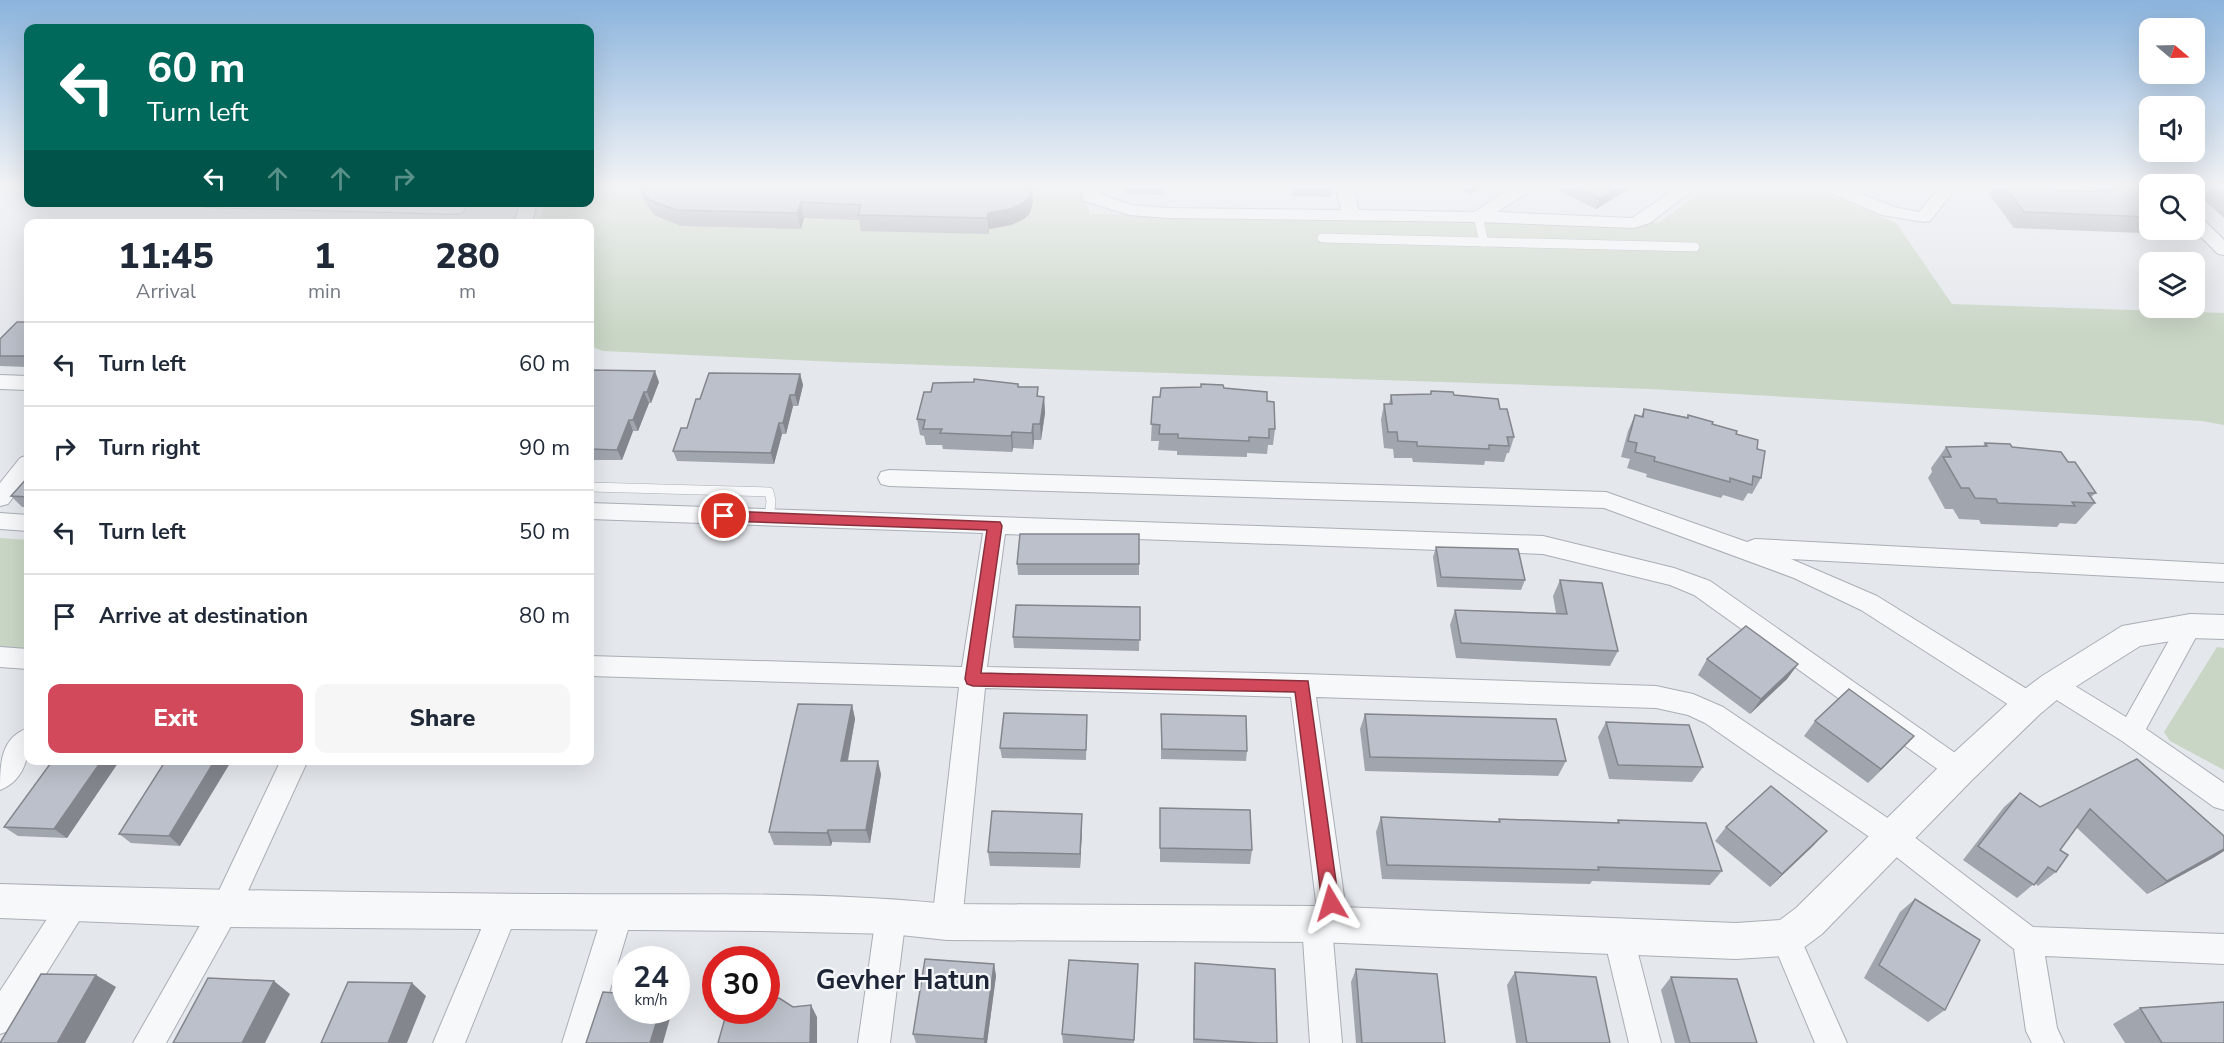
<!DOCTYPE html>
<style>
body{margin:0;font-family:"Nunito Sans",sans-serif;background:#f6f6f7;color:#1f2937;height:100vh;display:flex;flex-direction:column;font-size:22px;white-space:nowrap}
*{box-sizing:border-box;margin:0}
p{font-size:20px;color:#747a83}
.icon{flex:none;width:33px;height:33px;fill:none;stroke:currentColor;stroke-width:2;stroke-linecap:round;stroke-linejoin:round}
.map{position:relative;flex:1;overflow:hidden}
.drawer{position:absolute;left:24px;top:219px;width:570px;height:546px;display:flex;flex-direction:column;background:#fff;border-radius:12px;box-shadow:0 6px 24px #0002}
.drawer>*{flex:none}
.banner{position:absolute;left:24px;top:24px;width:570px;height:183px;border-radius:12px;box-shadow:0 6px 24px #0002;background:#00695c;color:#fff;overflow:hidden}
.needle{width:39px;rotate:109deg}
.fabs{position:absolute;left:2139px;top:18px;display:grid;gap:12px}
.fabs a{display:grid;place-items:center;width:66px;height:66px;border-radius:12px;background:#fff;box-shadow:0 6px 24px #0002;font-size:30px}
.speed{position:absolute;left:612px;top:946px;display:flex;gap:12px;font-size:30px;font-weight:700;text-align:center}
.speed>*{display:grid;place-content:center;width:78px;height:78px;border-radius:50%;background:#fff;box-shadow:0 6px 24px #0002;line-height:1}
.speed small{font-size:15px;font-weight:400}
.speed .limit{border:9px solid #d22;background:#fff;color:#111}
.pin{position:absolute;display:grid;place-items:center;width:51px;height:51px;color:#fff;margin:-26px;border:3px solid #fff;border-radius:50%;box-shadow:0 2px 6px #0007}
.me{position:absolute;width:66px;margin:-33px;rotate:353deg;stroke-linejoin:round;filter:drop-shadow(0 0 4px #0008)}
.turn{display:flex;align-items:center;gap:21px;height:126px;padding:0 24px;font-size:27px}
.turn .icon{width:78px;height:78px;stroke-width:2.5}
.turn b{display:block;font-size:42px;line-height:51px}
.lanes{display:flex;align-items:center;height:57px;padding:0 24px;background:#0003;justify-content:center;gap:30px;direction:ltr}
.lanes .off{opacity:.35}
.eta{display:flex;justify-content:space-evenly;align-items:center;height:102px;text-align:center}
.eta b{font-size:36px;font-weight:800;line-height:42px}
.action{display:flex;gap:12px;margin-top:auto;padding:12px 24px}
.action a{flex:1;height:69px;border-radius:12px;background:#d1495b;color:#fff;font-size:24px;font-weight:800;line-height:69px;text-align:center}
.action a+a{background:#f6f6f7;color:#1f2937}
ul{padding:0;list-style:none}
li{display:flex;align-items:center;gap:18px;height:84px;padding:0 24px;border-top:2px solid #e0e1e3}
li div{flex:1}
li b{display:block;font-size:22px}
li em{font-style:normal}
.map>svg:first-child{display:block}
.green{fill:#c9d6c5}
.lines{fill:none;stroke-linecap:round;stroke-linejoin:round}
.service-casing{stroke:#a9aeb7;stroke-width:10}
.minor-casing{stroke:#a9aeb7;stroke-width:2}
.tertiary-casing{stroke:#a9aeb7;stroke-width:2}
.service{stroke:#f7f8fa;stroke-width:9}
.minor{fill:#f7f8fa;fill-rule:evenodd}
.tertiary{fill:#f7f8fa;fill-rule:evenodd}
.wall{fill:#a1a5ae}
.shaded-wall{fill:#83868d}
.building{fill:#bbc0ca;stroke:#83868d;stroke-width:1.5}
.route{fill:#d1495b;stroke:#882f3b;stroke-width:1.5}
.labels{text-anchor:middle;stroke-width:4.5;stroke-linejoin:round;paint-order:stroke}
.near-district-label{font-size:27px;font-weight:bold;fill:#1d2536;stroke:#f4f6f9}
</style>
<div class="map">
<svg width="2224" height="1043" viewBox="0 0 2224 1043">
<rect width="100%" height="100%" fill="#e4e7ec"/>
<g class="green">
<polygon points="590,187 1082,187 1090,214 1660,222 1708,187 1810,187 1896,223 1952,304 2224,313 2224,425 2202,421 1650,389 839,362 603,351 590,346 590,224 539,224 545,203 590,202"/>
<polygon points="0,538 28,540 28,652 0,648"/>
<polygon points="2217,647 2224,648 2224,770 2170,741 2164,732"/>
</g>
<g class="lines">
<defs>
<g id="service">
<polyline points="1478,217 1484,242"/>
<polyline points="1322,238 1695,247"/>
<polyline points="590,487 769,492 771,501 769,518"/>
</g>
<g id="minor">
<polygon points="1085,187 1101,187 1100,194 1131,205 1169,208 1341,210 1336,187 1352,187 1359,210 1474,212 1513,187 1532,187 1530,191 1497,212 1632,218 1678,187 1697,187 1650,223 1634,228 1478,222 1169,218 1129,215 1085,201 1082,197"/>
<polygon points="1823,187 1845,187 1894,207 1919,212 1940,187 1957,187 1930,221 1924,222 1882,215 1825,191"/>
<polygon points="198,202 456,204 462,205 465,209 462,213 456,214 206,207"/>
<polygon points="520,202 537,202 532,224 514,224"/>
<polygon points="2194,215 2200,216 2224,240 2224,255 2218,254 2194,230"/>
<polygon points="0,375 28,376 28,390 0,389"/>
<polygon points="28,455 28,477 8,504 0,506 0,483 20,458"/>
<polygon points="889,470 1606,492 1747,542 1755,539 2224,564 2224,582 1791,559 1877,596 2038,696 2042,704 2038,712 2029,715 2020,712 1861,610 1794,578 1604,508 889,486 881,484 878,478 881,472"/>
<polygon points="590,503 1543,536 1674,568 1710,581 1968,762 1972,770 1968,778 1959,782 1950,778 1694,595 1670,585 1543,554 1005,534 987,667 1302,674 1656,686 1693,694 1723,707 1901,827 2033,927 2224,934 2224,964 2045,956 2057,1028 2064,1043 2032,1043 2026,1031 2014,949 1881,845 1705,723 1688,715 1656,708 1316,697 1348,925 1343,935 1333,939 1342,1043 1310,1043 1302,924 1307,914 1317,910 1291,697 985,688 962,922 957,932 947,936 937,932 932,922 959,687 590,676 590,656 962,667 983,533 590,519"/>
<polygon points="0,513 28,515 28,531 0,529"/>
<polygon points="2190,616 2199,619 2202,626 2146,729 2224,783 2224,810 2214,807 2122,741 2044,692 2040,685 2044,678 2053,674 2062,678 2126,717 2181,619"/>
<polygon points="0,647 28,649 28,669 0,667"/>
<path d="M 28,728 C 31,752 26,780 0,790 C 0,765 0,738 28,728 Z"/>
<polygon points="281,760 308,760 235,919 166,1043 133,1043 215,899"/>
<polygon points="74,889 84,893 88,903 84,913 11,1030 0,1034 0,991 64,893"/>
<polygon points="503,897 513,901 518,911 465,1043 433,1043 493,901"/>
<polygon points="618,899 628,903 633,913 594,1043 562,1043 603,913 608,903"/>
<polygon points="891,902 901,906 906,916 890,1043 858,1043 876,916 881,906"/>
<polygon points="1619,924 1629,928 1634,938 1661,1043 1629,1043 1604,938 1609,928"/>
<polygon points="1786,924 1796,928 1847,1043 1815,1043 1771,938 1776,928"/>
</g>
<path id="tertiary" d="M 2190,614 L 2224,615 L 2224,639 L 2190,638 L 2140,646 L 2064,694 L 2040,714 L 1971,781 L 1822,934 L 1799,951 L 1786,956 L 1736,959 L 1317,942 L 947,940 L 891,934 L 761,931 L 225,927 L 0,918 L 0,884 C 189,890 377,893 566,894 C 693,895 821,891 947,904 L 1317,906 L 1736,923 L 1780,920 L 1796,908 L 1947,759 L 2018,694 L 2042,676 L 2122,626 Z"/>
</defs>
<use href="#service" class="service-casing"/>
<use href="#minor" class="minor-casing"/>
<use href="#tertiary" class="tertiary-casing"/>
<use href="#service" class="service"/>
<use href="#minor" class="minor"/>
<use href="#tertiary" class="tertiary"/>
</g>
<g class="wall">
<polygon points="1032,187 1033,202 1030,213 1024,219 1011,225 989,229 989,234 861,231 859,220 804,218 801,229 681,226 654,215 646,204 640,188"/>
<polygon points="1126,187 1164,187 1163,195 1126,194"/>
<polygon points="1291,187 1332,187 1330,197 1292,196"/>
<polygon points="1456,187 1482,187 1470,194"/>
<polygon points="1561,187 1632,187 1596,209 1560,191"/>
<polygon points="1993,187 2050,187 2053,190 2096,191 2099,187 2150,187 2150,230 2173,230 2169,234 2014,228 1989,194"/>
<polygon points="2211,187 2224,187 2224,218 2202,198"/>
<polygon points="28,322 28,367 0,366 0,339"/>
<polygon points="590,370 659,382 651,403 649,403 638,431 633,431 622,460 590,460"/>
<polygon points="800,374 803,385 798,406 793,406 786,434 782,434 774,464 677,461 673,451 687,428"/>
<polygon points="1018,384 1019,387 1039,396 1044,397 1045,413 1041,440 1034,440 1033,449 1013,448 1012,452 943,449 942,445 926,445 924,436 920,435 917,419 931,392"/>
<polygon points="1201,387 1224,388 1267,401 1275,429 1273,445 1268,445 1267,454 1247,453 1247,457 1177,455 1177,451 1158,450 1159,441 1151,441 1153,397 1160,397"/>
<polygon points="1431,391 1454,395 1500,409 1514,437 1509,453 1507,453 1504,462 1485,461 1484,465 1413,462 1412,458 1394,458 1393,449 1384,448 1381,420 1384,404 1389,404 1391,395 1430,394"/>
<polygon points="1644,409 1687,417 1688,415 1736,434 1757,449 1761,478 1752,494 1748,493 1743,501 1723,495 1721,498 1646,477 1647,474 1627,468 1630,459 1621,457 1628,431 1635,415 1641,417"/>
<polygon points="1985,443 2012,447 2068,462 2096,493 2091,497 2095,503 2076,524 2060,523 2057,527 1981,524 1979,520 1959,519 1953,509 1945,509 1928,478 1932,472 1931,468 1946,447 1983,446"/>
<polygon points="28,477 28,507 22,507 11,496"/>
<polygon points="1139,534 1139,575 1018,575 1017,564"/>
<polygon points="1436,547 1525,580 1521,590 1437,587 1433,557"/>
<polygon points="1560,580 1618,651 1610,666 1456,658 1450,625 1455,610 1556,613 1553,596"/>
<polygon points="1140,607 1139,651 1014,648 1013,637"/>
<polygon points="1707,659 1798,664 1787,679 1750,714 1698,675"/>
<polygon points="852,705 855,719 848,761 881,774 870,843 832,842 831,846 774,845 769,832"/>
<polygon points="1161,714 1247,751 1246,761 1161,759"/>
<polygon points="1365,714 1566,761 1558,776 1365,771 1360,729"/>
<polygon points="1087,715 1086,760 1002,758 1000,748"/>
<polygon points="1815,721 1914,736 1868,783 1804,736"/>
<polygon points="1606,722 1703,767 1692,782 1609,779 1598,737"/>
<polygon points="2137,759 2224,836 2224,851 2213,858 2147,894 2076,827 2060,850 2056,872 2038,886 2035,883 2017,898 1963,860 2004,807 2020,793 2040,807"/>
<polygon points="53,760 120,760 67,838 18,836 4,827"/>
<polygon points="166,760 180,846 131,843 119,834"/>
<polygon points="1160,808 1252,850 1250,864 1160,862"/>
<polygon points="1381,817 1498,822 1499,819 1617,823 1618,820 1722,871 1710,885 1592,881 1590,884 1382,879 1376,832"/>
<polygon points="1726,827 1814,845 1770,887 1715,841"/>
<polygon points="1082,828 1080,868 990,866 988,852"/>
<polygon points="1915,899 1945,1010 1928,1022 1864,978 1900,912"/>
<polygon points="1195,963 1277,1043 1193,1043 1194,976"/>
<polygon points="994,964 996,976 987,1043 916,1043 913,1034"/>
<polygon points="1138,964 1134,1043 1063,1043 1062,1034"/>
<polygon points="1356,969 1445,1043 1356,1043 1351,982"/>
<polygon points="1515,972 1610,1043 1516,1043 1507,985"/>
<polygon points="1671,977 1757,1043 1675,1043 1661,990"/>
<polygon points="2140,1008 2224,1043 2125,1043 2113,1024"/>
</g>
<g class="shaded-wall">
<polygon points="1032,187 1033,202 1030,213 1024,219 1011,225 989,229 989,234 987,218 988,213"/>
<polygon points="1472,187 1482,187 1470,194"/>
<polygon points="1619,187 1632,187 1596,209 1600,199"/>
<polygon points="801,202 804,218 801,229 797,213"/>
<polygon points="655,371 659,382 651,403 647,392"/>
<polygon points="800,374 803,385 798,406 795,395"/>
<polygon points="644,392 649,403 638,431 633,420"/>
<polygon points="790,395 793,406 786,434 783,423"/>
<polygon points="1044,397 1045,413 1041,440 1040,424"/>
<polygon points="629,420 633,431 622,460 617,450"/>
<polygon points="779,423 782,434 774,464 771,453"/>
<polygon points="1033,424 1034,440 1033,449 1032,433"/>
<polygon points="1012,432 1013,448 1012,452 1011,436"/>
<polygon points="1798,664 1787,679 1750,714 1761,699"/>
<polygon points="852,705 855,719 845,774 841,761"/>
<polygon points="1914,736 1901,750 1868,783 1881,769"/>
<polygon points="102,760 120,760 67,838 54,829"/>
<polygon points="215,760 232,760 180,846 169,836"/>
<polygon points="878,761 881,774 870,843 866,830"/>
<polygon points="1082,814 1082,828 1080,868 1080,854"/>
<polygon points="828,830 832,842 831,846 827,833"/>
<polygon points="1827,831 1814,845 1770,887 1782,874"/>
<polygon points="2224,849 2224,851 2213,858 2147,894 2167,881"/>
<polygon points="994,964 996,976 987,1043 984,1043 984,1039"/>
<polygon points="96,975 116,987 85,1043 57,1043"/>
<polygon points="274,981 290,994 265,1043 242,1043"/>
<polygon points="412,983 426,996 407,1043 388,1043"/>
<polygon points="811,1005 817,1017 817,1043 810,1043"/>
<polygon points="660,1011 672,1011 663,1043 650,1043"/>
</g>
<g class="building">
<polygon points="641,187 1032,187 1029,197 1023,203 1010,209 988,213 987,218 858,215 861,205 801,202 797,213 676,210 649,200 640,188"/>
<polygon points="1576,187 1619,187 1600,199"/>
<polygon points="2005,187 2050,187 2053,190 2111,192 2107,187 2150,187 2150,217 2024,212"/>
<polygon points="17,322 28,322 28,355 27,356 0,356 0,339"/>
<polygon points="590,370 655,371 647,392 644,392 633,420 629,420 617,450 590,449"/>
<polygon points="709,373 800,374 795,395 790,395 783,423 779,423 771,453 673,451 681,428 687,428 696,399 700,399"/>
<polygon points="974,379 1018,384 1018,387 1038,387 1037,396 1044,397 1040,424 1033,424 1032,433 1012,432 1011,436 940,433 942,429 923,429 925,420 917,419 924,392 931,392 933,383 974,382"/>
<polygon points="1201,384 1223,385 1224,388 1267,392 1267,401 1274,402 1275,429 1269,429 1269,438 1249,437 1249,441 1178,438 1178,434 1159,434 1160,425 1151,424 1153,397 1160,397 1161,388 1201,387"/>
<polygon points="1431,391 1453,392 1454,395 1498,399 1500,409 1507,409 1514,437 1507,437 1509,446 1489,445 1489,449 1417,446 1417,442 1398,441 1397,432 1388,432 1384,404 1392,404 1391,395 1431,394"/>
<polygon points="1644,409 1688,418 1688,415 1713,422 1712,424 1737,431 1736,434 1758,440 1757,449 1765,451 1761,478 1753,476 1752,485 1730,478 1730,482 1654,461 1655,457 1635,452 1637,443 1628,441 1635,415 1643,417"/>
<polygon points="1985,443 2010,444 2012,447 2061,452 2068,462 2075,462 2096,493 2088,493 2095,503 2072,502 2075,506 1998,503 1996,499 1975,498 1969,488 1961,488 1943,457 1951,457 1946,447 1987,446"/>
<polygon points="28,477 28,497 11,496"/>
<polygon points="1020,534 1139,534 1139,564 1017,564"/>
<polygon points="1436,547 1518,549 1525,580 1441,577"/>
<polygon points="1560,580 1602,583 1618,651 1461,643 1455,610 1567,614"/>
<polygon points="1016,605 1140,607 1140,640 1013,637"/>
<polygon points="1746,626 1798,664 1761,699 1707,659"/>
<polygon points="1849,689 1914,736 1881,769 1815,721"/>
<polygon points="798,704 852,705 841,761 878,761 866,830 828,830 827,833 769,832"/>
<polygon points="1004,713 1087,715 1086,750 1000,748"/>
<polygon points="1161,714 1246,716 1247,751 1162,749"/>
<polygon points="1365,714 1556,719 1566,761 1370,757"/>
<polygon points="1606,722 1689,725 1703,767 1618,765"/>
<polygon points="2137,759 2224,836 2224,849 2167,881 2090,809 2060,850 2068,855 2056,872 2048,867 2034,885 1978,846 2020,793 2040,807"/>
<polygon points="53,760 102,760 54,829 4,827"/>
<polygon points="166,760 215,760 169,836 119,834"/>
<polygon points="1771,786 1827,831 1782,874 1726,827"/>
<polygon points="1160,808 1250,810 1252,850 1160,848"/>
<polygon points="992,811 1082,814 1080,854 988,852"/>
<polygon points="1381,817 1500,822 1499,819 1619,823 1618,820 1706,823 1722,871 1598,867 1599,870 1387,865"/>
<polygon points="1915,899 1980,940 1945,1010 1879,965"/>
<polygon points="925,959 994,964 984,1039 913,1034"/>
<polygon points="1069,960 1138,964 1134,1040 1062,1034"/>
<polygon points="1195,963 1275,969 1277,1043 1259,1043 1194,1039"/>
<polygon points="1356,969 1437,974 1445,1043 1362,1043"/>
<polygon points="1515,972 1596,977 1610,1043 1527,1043"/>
<polygon points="41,974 96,975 57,1043 0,1043"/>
<polygon points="1671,977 1737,979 1757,1043 1690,1043"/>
<polygon points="208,978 274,981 242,1043 173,1043"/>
<polygon points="348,982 412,983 388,1043 321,1043"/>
<polygon points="603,992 626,994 626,1011 660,1011 650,1043 586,1043"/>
<polygon points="779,998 793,1007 811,1005 810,1043 718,1043 727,1011 766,1011 766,1000"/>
<polygon points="2224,1002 2224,1043 2162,1043 2140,1008"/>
</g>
<linearGradient id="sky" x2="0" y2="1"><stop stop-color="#8bb4dd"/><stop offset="0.56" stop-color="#f3f4f6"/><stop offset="1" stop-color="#f3f4f6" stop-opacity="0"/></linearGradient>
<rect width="2224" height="333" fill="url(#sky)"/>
<polygon class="route" points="724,511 1000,522 1002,526 981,673 1308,681 1339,903 1337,909 1331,911 1324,909 1322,903 1295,692 973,686 967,684 965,679 987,530 724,521 717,516"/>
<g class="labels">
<g class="near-district-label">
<text x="903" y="989">Gevher Hatun</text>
</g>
</g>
</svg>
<div class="fabs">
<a><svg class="needle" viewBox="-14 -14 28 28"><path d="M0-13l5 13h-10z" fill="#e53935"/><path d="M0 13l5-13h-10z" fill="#747a83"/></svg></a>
<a><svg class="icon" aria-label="sound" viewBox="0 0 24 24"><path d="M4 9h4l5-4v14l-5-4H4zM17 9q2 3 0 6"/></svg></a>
<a><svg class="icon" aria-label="search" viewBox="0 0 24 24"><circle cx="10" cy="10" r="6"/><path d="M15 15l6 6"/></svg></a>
<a><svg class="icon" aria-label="layers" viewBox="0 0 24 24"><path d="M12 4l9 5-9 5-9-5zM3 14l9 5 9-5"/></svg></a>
</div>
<div class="speed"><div>24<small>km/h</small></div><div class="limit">30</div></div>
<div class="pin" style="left:724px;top:516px;background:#d93025"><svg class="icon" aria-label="arrive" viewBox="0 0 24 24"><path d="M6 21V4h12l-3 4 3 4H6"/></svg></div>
<svg class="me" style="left:1331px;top:903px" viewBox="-20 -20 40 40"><path d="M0-17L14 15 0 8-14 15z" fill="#d1495b" stroke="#fff" stroke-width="4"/></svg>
<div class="banner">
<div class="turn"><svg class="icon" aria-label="left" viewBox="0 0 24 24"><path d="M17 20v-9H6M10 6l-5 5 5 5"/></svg><div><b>60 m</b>Turn left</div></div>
<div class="lanes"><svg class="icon" aria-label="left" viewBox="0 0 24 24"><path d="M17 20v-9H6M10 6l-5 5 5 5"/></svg><svg class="icon off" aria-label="ahead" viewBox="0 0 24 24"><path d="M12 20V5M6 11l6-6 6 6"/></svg><svg class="icon off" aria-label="ahead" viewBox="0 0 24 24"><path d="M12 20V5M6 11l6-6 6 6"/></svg><svg class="icon off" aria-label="right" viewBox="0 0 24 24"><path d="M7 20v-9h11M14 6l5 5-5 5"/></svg></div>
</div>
<section class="drawer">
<div class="eta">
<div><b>11:45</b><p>Arrival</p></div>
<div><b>1</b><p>min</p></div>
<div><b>280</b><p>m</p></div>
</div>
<ul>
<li><svg class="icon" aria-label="left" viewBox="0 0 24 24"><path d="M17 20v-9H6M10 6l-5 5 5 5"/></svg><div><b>Turn left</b></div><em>60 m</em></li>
<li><svg class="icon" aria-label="right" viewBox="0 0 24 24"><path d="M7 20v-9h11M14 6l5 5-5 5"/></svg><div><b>Turn right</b></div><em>90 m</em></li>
<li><svg class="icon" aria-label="left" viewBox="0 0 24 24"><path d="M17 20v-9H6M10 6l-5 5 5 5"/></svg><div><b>Turn left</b></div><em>50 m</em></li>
<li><svg class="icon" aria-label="arrive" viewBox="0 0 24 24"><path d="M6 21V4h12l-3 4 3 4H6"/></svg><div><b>Arrive at destination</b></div><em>80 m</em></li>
</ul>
<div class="action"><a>Exit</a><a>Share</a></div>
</section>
</div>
